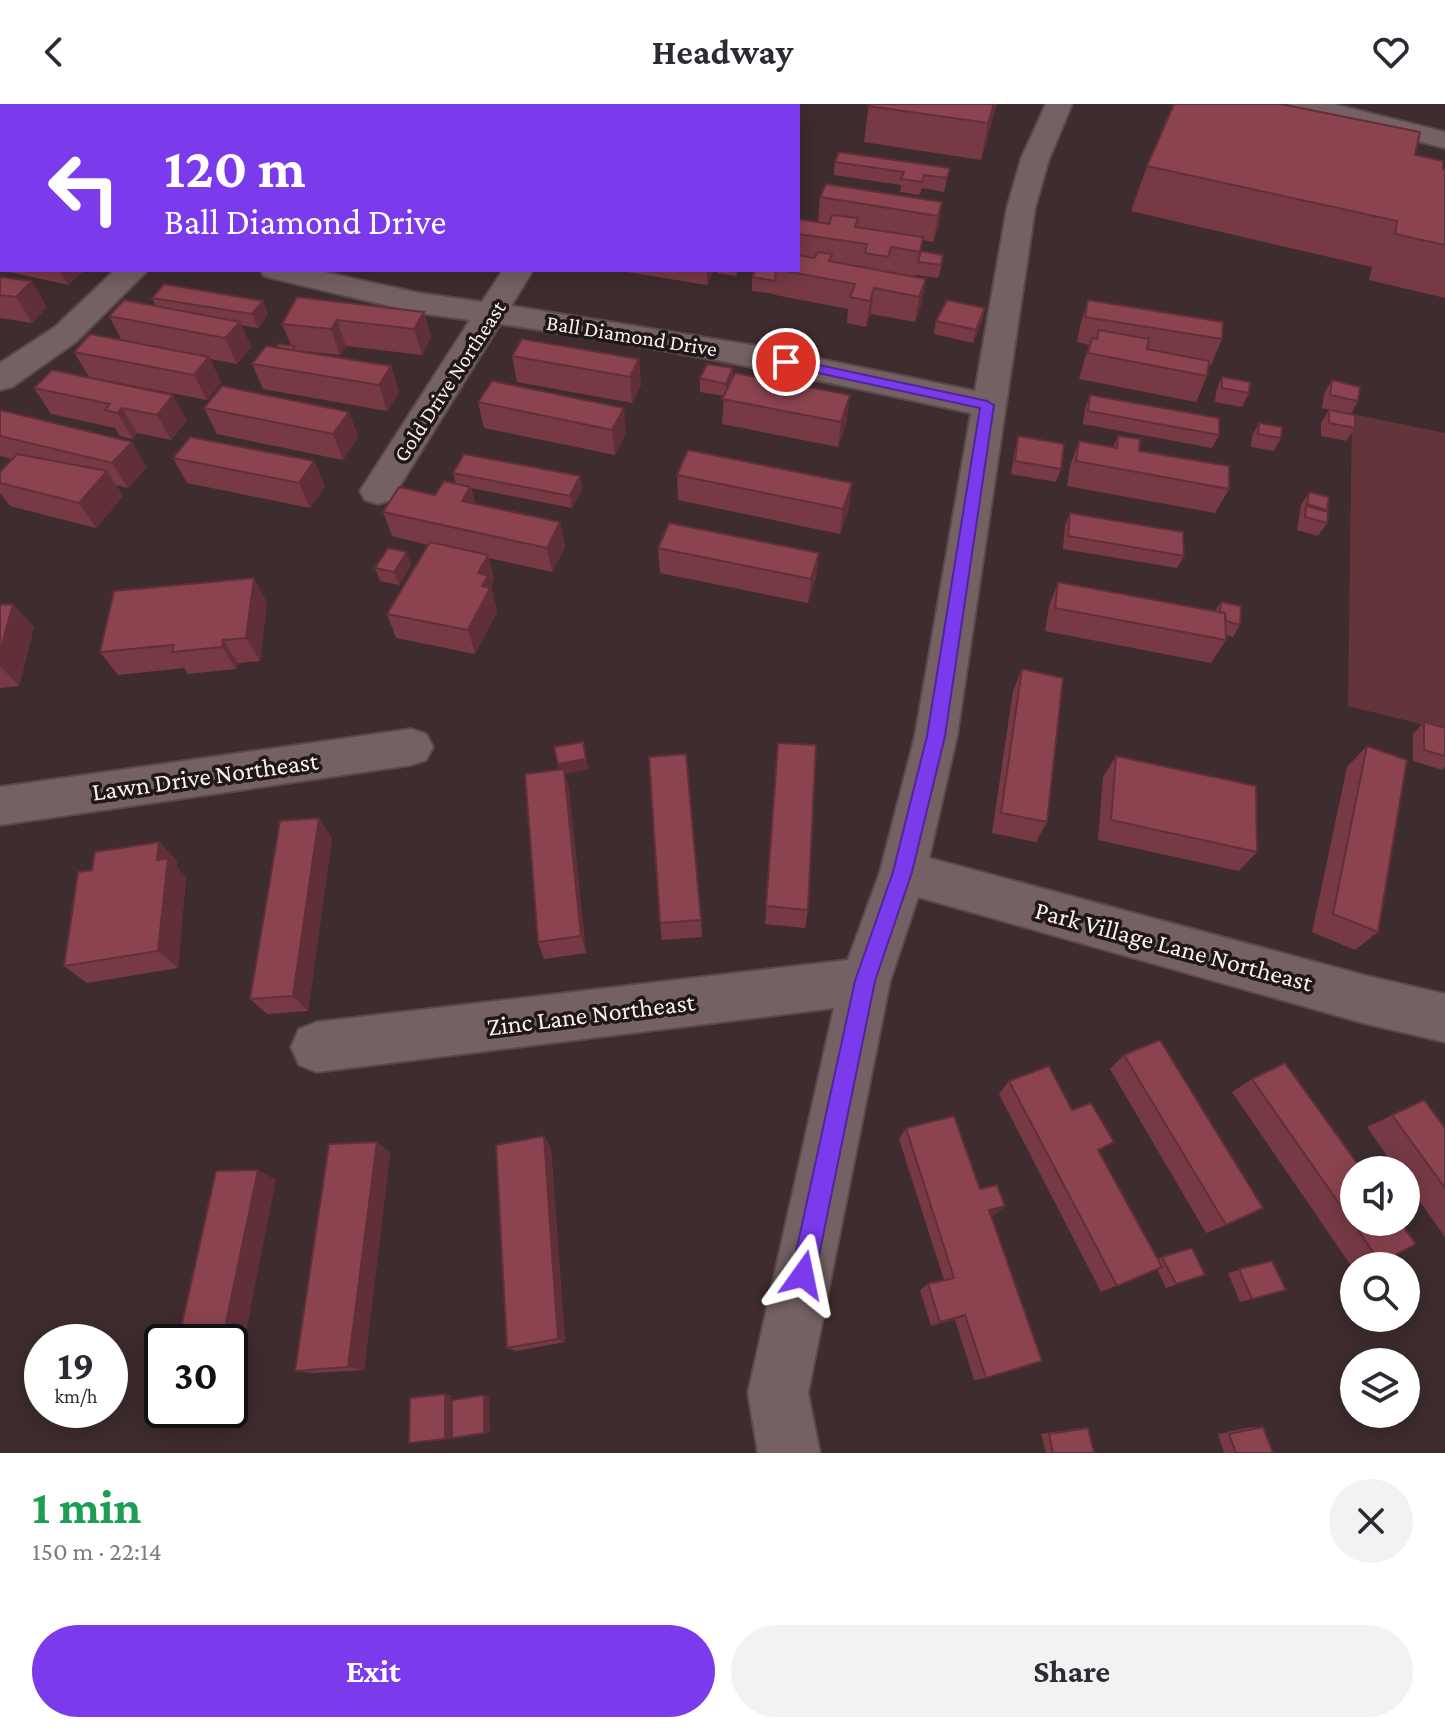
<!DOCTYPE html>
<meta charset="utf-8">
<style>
body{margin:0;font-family:"Crimson Pro",serif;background:#f2f2f3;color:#2b2b33;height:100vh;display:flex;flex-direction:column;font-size:30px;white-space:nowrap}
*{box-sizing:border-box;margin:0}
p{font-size:26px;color:#7c7c81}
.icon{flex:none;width:44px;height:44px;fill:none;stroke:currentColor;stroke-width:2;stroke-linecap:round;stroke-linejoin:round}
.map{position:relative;height:1349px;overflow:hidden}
.side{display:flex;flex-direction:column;background:#fff;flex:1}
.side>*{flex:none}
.guide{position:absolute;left:0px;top:0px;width:800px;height:168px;box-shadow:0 4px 20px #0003;background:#7c3aed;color:#fff;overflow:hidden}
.fabs{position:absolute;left:1340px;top:1052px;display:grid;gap:16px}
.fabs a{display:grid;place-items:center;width:80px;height:80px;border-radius:50%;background:#fff;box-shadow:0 4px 20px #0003;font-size:40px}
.speed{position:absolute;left:24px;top:1220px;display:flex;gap:16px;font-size:40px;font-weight:700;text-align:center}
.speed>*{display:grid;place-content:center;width:104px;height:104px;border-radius:50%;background:#fff;box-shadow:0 4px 20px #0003;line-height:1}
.speed small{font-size:20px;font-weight:400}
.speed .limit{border:4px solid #111;border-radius:12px;background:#fff;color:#111}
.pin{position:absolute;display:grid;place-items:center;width:68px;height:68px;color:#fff;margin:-34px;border:4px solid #fff;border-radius:50%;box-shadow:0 2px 8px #0007}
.me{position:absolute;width:88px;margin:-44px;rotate:12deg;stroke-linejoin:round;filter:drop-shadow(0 0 6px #0008)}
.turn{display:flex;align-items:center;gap:28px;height:168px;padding:0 32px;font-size:36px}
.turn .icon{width:104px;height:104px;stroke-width:2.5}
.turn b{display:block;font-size:56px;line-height:68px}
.round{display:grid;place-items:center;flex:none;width:84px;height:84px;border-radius:42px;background:#f2f2f3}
.summary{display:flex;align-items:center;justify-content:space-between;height:136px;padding:0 32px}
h1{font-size:48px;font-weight:700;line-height:60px;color:#1e9e55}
.button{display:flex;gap:16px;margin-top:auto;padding:16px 32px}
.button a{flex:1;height:92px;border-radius:48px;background:#7c3aed;color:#fff;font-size:32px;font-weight:700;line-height:92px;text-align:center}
.button a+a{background:#f2f2f3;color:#2b2b33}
header{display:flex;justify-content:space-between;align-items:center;height:104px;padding:0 32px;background:#fff;font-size:36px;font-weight:700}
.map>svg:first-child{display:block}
.green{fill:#64343b}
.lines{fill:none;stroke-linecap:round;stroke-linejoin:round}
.minor-casing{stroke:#584a4b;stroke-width:4}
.tertiary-casing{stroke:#584a4b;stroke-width:4}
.minor{fill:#756163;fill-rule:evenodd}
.tertiary{fill:#756163;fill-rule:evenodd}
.wall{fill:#773a44}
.shaded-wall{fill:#612f37}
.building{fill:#8a434f;stroke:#612f37;stroke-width:2}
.route{fill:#7c3aed;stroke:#51269a;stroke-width:2}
.labels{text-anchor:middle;stroke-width:7;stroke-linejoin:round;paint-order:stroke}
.far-street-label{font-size:22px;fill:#fcf0f1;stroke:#1f1718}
.street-label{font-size:26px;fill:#fcf0f1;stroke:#1f1718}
</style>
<header><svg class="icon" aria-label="back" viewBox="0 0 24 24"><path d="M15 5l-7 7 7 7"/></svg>Headway<svg class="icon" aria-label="heart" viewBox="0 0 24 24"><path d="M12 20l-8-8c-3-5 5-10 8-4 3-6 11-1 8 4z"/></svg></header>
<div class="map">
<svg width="1445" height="1349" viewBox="0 0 1445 1349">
<rect width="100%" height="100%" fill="#3e2c2e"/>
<polygon class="green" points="1352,310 1445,329 1445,626 1348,602"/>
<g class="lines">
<defs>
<g id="minor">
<polygon points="284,0 311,0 283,2"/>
<path d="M 1046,0 L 1072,0 L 1049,55 L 1035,104 L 957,632 L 929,754 L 1367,872 L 1445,890 L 1445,938 L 1367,920 L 918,793 L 890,877 L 808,1289 L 820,1349 L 758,1349 L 748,1289 L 834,904 L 317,968 L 299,961 L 291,943 L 299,925 L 317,918 L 848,856 L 880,768 L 915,632 L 971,309 C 814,275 659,242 500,220 L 391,396 L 378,400 L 365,396 L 360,387 L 470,216 L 419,209 L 275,175 L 264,172 L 260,166 L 315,166 L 419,189 L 482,198 L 503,166 L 533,166 L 511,202 L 757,242 L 975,287 L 1007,104 L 1021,55 Z"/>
<rect x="0" y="101" width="2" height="18"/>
<polygon points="115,166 148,166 77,237 12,283 0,286 0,259 55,223"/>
<polygon points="411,625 426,630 433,643 426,656 411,661 0,721 0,683"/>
</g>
<polygon id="tertiary" points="1289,0 1333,0 1445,28 1445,44 1293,6"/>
</defs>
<use href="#minor" class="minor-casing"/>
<use href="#tertiary" class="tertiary-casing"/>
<use href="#minor" class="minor"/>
<use href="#tertiary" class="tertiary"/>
</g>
<g class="wall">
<polygon points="87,0 255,0 254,2 87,2"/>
<polygon points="353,0 427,0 426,2 353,2"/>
<polygon points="451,0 566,0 567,2 452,2"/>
<polygon points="869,0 997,0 981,56 864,38"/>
<polygon points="1415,51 1445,65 1445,194 1369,176 1372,163 1131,107 1147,62"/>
<polygon points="835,58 950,64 944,88 922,84 919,91 900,88 901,81 834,71"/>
<polygon points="826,80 942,98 938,124 933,138 923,136 921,147 943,151 941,164 938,174 916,171 916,169 915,173 926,175 921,201 915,218 871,210 866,223 847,219 848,205 775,191 775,190 752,187 752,173 755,166 798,166 798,115 818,118 820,93"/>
<polygon points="0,124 2,124 2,166 85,166 68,181 0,166"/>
<polygon points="614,166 714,166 707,181"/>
<polygon points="717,166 738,166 736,172 717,169"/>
<polygon points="0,173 47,203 32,219 0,214"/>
<polygon points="152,194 268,210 258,224 241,221 251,243 237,260 210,255 221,279 207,296 89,273 74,248 122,237 109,212 156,202"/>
<polygon points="1088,196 1222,235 1211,261 1209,261 1207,272 1196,298 1079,275 1089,241 1077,238 1080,222"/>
<polygon points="985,204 982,217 973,239 934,230 936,217"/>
<polygon points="424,208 431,233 422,251 346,242 340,251 296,246 391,262 399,288 387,307 263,285 252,260 276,243 291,241 282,220"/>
<polygon points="512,252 639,255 641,281 632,299 517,278"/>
<polygon points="733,264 733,272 847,316 838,343 722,320 724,292 700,288 700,274"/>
<polygon points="1222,273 1249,289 1242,303 1215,298 1216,287"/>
<polygon points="1332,276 1358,297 1351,310 1355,324 1346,337 1321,332 1321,319 1329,306 1322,304 1324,290"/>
<polygon points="34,284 187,317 171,336 137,329 133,335 120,332 115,324 51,310"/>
<polygon points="1090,291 1219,331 1212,344 1083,320 1085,304"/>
<polygon points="478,298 626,329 615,351 484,324"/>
<polygon points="204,304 349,308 358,333 343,356 217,330"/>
<polygon points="0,306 147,363 128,384 116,381 123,392 96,424 10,402 0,389 0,368 12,355 0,352"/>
<polygon points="1259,319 1281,334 1274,347 1251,343 1252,332"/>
<polygon points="1018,332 1061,365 1056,378 1011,370 1015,345"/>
<polygon points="1118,332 1139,347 1229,385 1215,409 1067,382 1070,362 1079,337 1113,343"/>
<polygon points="173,354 314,357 325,382 310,404 187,379"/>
<polygon points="453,369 580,372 582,385 572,404 471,384 475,400 560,418 565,443 552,468 489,454 494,475 491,481 497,508 475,550 396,534 387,510 428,441 392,432 383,408 435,391 456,380"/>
<polygon points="677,371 849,404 840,430 678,396"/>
<polygon points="1309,388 1327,406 1326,408 1327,419 1318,432 1297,426 1301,401"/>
<polygon points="1070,409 1184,452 1177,464 1063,445 1065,422"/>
<polygon points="658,444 819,449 816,473 808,499 660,469"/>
<polygon points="411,461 399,481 380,477 375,464"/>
<polygon points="1058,478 1215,507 1221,498 1240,521 1233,533 1226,531 1226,536 1211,559 1045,527 1049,502"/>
<polygon points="267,498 260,557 238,559 236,565 188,570 184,564 118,571 100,548"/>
<polygon points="0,501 34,523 19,582 0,584"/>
<polygon points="1022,565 1047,718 1036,738 992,729 1013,587"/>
<polygon points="1424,618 1445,624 1445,663 1442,666 1413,657 1413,630"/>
<polygon points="778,639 808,806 805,824 765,820"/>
<polygon points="1367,642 1378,828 1355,846 1312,828 1347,663"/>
<polygon points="1116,652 1257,748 1239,767 1098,736 1103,673"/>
<polygon points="589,665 565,670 569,686 586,849 544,855 538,838 525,670"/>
<polygon points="332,734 308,907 267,910 250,895"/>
<polygon points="159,738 177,757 177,764 186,773 178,864 87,879 64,862 92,766"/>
<polygon points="701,816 702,833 662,836 660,819"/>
<polygon points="1124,951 1226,1121 1206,1129 1110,965"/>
<polygon points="1252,975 1381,1159 1371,1162 1354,1162 1354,1166 1232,988"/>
<polygon points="1009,977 1072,1006 1099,1049 1157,1155 1192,1144 1205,1171 1166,1184 1157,1165 1101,1188 999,990"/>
<polygon points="1424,996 1445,1024 1445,1133 1406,1078 1406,1066 1397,1066 1367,1023"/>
<polygon points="906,1024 980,1085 1005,1102 994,1111 991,1112 986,1274 974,1276 955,1216 931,1222 920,1186 928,1180 944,1176 899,1035"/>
<polygon points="544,1032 551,1044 565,1238 516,1247 507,1244"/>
<polygon points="377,1038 390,1049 364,1266 313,1269 295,1267"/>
<polygon points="1272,1157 1286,1186 1240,1198 1228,1169"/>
<polygon points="1251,1323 1263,1323 1273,1349 1224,1349 1218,1330"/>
<polygon points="1079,1324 1088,1324 1094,1349 1046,1349 1041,1330"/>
</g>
<g class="shaded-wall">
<polygon points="994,0 997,0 981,56 988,19"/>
<polygon points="942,98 938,124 933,138 938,112"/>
<polygon points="59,166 85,166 68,181"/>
<polygon points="707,166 714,166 707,181"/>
<polygon points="926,175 921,201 915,218 919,193"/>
<polygon points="32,177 47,203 32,219 16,193"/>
<polygon points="874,184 871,210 866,223 870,197"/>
<polygon points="263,197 268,210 258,224 252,210"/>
<polygon points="985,204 982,217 973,239 976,226"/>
<polygon points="424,208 431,233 422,251 414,225"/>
<polygon points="337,216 346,242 340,251 331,225"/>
<polygon points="240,218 251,243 237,260 225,234"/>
<polygon points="209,253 221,279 207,296 194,271"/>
<polygon points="639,255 641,281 632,299 630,273"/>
<polygon points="391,262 399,288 387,307 379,281"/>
<polygon points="733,264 733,277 726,293 726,280"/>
<polygon points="173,291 187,317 171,336 157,311"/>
<polygon points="850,291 847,316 838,343 841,318"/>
<polygon points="122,304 137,329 133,335 117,309"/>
<polygon points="624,304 626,329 615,351 612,326"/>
<polygon points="349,308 358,333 343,356 333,330"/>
<polygon points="132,338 147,363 128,384 112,359"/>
<polygon points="314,357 325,382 310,404 299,379"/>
<polygon points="107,367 123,392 96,424 79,399"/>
<polygon points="580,372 582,385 572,404 570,392"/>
<polygon points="852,379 849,404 840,430 843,405"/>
<polygon points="470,383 477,408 462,397"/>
<polygon points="560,418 565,443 552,468 547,444"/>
<polygon points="407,448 411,461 399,481 394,468"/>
<polygon points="819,449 816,473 808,499 811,475"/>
<polygon points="488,451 494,475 491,481 497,508 475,550 468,526 478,469"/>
<polygon points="254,474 267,498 260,557 246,534"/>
<polygon points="13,500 34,523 19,582 0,562 0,548"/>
<polygon points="223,536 238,559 236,565 222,543"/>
<polygon points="586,655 589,665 565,670 569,686 586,849 581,832 560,671 558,660"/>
<polygon points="319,714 332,734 308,907 293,892"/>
<polygon points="159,738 177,757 177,764 186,773 178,864 158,847 157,756"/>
<polygon points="544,1032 551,1044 565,1238 558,1235"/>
<polygon points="377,1038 390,1049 364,1266 348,1263"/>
<polygon points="258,1066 276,1076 234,1289 230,1289 230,1238 222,1238"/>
<polygon points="1005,1102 994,1111 978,1115 989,1106"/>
<polygon points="965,1211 955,1216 931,1222 940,1218"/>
<polygon points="445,1290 451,1291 451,1335 445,1335"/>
<polygon points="484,1291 489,1292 490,1329 484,1329"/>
</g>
<g class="building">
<polygon points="87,0 162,0 174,2 96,2"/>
<polygon points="869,0 994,0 988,19 868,2"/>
<polygon points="1174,0 1281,0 1420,28 1415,51 1443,57 1443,65 1445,65 1445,141 1395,130 1397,117 1147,62"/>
<polygon points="839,48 950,64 947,74 924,71 922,78 901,75 904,68 835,58"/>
<polygon points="826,80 942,98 938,112 820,93"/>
<polygon points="832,111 858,114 855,123 923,133 920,148 891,143 888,153 865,149 867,140 798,130 798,115 829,120"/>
<rect x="0" y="124" width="2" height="20"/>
<polygon points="921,147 943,151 941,161 918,158"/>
<polygon points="818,148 832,150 829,157 926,175 919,193 874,184 870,197 850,193 855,180 780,166 798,166 798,151 814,154"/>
<polygon points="755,166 776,166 775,177 752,173"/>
<polygon points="0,173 32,177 16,193 0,191"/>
<polygon points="164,180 263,197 252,210 152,194"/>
<polygon points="297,193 424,208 414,225 337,216 331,225 282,220"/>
<polygon points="124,196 240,218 225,234 109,212"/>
<polygon points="947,196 985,204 976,226 936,217"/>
<polygon points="1088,196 1223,218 1222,235 1085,213"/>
<polygon points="1099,226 1149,235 1147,245 1209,257 1207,272 1088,249 1092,234 1097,235"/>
<polygon points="90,230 209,253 194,271 74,248"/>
<polygon points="522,235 639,255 630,273 512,252"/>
<polygon points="278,240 295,242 292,246 276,243"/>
<polygon points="266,242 391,262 379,281 252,260"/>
<polygon points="707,260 733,264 726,280 700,274"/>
<polygon points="52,266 173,291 157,311 122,304 117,309 105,306 110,300 34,284"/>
<polygon points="735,269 850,291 841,318 722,295"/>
<polygon points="1222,273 1250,278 1249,289 1222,284"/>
<polygon points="1332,276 1360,283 1358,297 1330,291"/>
<polygon points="492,277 624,304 612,326 478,298"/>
<polygon points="222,282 349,308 333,330 204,304"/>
<polygon points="1090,291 1219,314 1219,331 1088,307"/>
<polygon points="0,306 132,338 112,359 0,332"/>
<polygon points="1329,306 1355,311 1355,324 1329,319"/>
<polygon points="1259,319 1282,323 1281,334 1258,330"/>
<polygon points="1018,332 1064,340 1061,365 1015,357"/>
<polygon points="1118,332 1140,335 1139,347 1229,362 1229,385 1076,357 1079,337 1117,344"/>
<polygon points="190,333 314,357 299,379 173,354"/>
<polygon points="688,346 852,379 843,405 677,371"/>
<polygon points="17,350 107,367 79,399 0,379 0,368"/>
<polygon points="464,350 580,372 570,392 453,369"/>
<polygon points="444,377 470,383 462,397 560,418 547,444 383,408 399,383 435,391"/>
<polygon points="1309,388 1329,393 1327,406 1307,400"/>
<polygon points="1306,402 1328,408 1327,419 1305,413"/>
<polygon points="1070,409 1183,428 1184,452 1068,432"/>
<polygon points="669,419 819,449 811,475 658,444"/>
<polygon points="430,438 488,451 478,469 488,472 482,482 490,484 468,526 387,510"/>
<polygon points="388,444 407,448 394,468 375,464"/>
<polygon points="254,474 246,534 223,536 222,543 172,548 174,541 100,548 114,487"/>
<polygon points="1058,478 1225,509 1226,536 1055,504"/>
<polygon points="1221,498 1241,502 1240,521 1226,517 1225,509 1220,508"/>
<polygon points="13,500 0,548 0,501"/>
<polygon points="1022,565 1063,574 1047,718 1001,709"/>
<polygon points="1424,618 1445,624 1445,652 1424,646"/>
<polygon points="583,638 586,655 558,660 554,643"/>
<polygon points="778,639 816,641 808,806 766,802"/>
<polygon points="1367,642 1407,656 1378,828 1333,810"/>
<polygon points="686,650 701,816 660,819 649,653"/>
<polygon points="1116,652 1256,682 1257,748 1111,716"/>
<polygon points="564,665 581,832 538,838 525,670"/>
<polygon points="319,714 293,892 250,895 280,717"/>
<polygon points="159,738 157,756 168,754 158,847 64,862 78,768 92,766 95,748"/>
<polygon points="1160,936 1263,1104 1226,1121 1124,951"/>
<polygon points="1285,959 1362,1066 1354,1066 1354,1118 1400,1118 1416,1140 1381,1159 1252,975"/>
<polygon points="1049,962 1072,1006 1091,999 1114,1038 1098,1046 1162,1163 1117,1182 1009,977"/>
<polygon points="1424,996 1445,1024 1445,1084 1392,1011"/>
<polygon points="954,1012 980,1085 997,1081 1005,1102 989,1106 1042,1257 986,1274 965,1211 940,1218 928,1180 954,1174 906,1024"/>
<polygon points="544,1032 558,1235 507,1244 496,1041"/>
<polygon points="377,1038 348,1263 295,1267 329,1040"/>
<polygon points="258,1066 222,1238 178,1238 216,1067"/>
<polygon points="1192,1144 1205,1171 1176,1180 1162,1153"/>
<polygon points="1272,1157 1286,1186 1252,1195 1239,1165"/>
<polygon points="445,1290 445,1335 409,1339 410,1294"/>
<polygon points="484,1291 484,1329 452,1334 452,1296"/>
<polygon points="1263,1323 1273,1349 1236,1349 1229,1330"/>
<polygon points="1088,1324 1094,1349 1053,1349 1049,1330"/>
</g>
<polygon class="route" points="786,254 987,297 994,301 945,632 912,768 875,877 815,1171 812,1180 803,1183 795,1180 791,1171 855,877 893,768 927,632 980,304 781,261 781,255"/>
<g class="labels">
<g class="far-street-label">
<text transform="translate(632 231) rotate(9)" y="8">Ball Diamond Drive</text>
<text transform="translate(449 277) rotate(-57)" y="8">Gold Drive Northeast</text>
</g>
<g class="street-label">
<text transform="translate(205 672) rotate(-8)" y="9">Lawn Drive Northeast</text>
<text transform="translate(1174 842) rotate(15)" y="9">Park Village Lane Northeast</text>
<text transform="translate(591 910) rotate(-7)" y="9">Zinc Lane Northeast</text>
</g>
</g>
</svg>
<div class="fabs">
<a><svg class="icon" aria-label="sound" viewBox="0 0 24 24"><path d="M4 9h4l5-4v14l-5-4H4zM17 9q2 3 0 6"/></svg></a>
<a><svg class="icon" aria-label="search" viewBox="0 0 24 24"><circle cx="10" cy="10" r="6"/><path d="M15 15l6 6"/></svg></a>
<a><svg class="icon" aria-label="layers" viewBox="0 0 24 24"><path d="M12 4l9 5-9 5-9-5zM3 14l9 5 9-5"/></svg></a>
</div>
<div class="speed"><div>19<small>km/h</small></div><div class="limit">30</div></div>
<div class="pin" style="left:786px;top:258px;background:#d93025"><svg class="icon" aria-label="arrive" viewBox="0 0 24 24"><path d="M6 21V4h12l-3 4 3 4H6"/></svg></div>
<svg class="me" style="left:803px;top:1171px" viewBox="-20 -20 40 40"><path d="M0-17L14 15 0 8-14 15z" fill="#7c3aed" stroke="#fff" stroke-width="4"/></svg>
<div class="guide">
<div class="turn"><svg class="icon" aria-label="left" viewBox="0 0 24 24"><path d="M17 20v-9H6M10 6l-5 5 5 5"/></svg><div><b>120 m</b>Ball Diamond Drive</div></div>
</div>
</div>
<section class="side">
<div class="summary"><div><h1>1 min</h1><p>150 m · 22:14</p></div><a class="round"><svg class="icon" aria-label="close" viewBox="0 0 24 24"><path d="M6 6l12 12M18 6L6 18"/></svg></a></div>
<div class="button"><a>Exit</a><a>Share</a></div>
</section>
